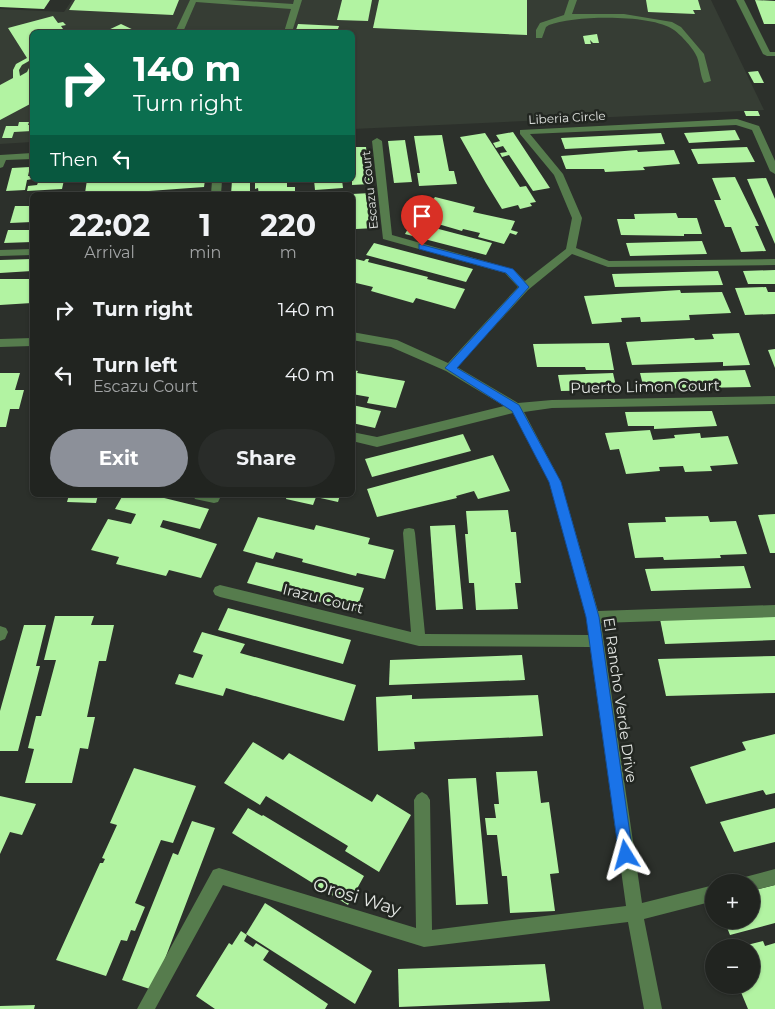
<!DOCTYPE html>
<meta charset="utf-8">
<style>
body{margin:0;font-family:Montserrat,sans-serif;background:#292c29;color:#f1f3f6;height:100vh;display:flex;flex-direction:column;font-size:19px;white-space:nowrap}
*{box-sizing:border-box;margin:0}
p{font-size:16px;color:#a2a4a5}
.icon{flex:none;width:28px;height:28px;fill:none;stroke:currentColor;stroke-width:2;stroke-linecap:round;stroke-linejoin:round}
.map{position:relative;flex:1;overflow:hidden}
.side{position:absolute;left:30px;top:192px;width:325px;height:305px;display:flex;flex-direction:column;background:#212420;border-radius:8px;box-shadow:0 1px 4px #0004,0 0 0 1px #3e413e}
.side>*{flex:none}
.guide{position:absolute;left:30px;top:30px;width:325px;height:152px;border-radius:8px;box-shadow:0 1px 4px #0004,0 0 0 1px #3e413e;background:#0b6e4f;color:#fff;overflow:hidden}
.controls{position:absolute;left:705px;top:874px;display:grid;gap:10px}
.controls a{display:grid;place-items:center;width:55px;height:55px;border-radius:50%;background:#212420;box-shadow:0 1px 4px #0004,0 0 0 1px #3e413e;font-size:25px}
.pin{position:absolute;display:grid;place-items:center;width:42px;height:42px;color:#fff;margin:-51px -21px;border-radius:50% 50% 50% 0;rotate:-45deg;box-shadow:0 0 5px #0007}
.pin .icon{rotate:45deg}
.me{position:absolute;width:55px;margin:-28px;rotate:352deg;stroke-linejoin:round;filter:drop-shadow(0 0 4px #0008)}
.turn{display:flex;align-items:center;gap:18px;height:105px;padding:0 20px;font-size:22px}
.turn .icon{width:65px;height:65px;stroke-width:2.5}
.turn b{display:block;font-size:35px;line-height:42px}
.then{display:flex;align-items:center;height:48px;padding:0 20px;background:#0003;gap:10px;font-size:19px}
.eta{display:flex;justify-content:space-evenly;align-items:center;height:85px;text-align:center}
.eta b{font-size:30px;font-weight:700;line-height:35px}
.primary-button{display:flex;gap:10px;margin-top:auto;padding:10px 20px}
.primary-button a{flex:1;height:58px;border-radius:30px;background:#8c9099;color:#fff;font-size:20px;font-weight:700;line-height:58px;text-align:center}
.primary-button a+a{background:#292c29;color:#f1f3f6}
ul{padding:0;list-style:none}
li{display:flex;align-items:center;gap:15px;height:65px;padding:0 20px}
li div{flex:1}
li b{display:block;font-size:19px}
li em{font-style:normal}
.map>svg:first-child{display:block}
.built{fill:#363d34}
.building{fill:#b2f3a2;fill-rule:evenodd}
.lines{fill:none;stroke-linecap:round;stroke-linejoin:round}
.minor{fill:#567c4d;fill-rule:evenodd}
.route{fill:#1a73e8;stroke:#114b97}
.labels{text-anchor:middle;stroke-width:5;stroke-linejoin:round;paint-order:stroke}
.far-street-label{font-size:12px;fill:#e1e4e1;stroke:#222621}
.street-label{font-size:15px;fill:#e1e4e1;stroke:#222621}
.near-street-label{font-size:18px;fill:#e1e4e1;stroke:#222621}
</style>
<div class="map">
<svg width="775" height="1009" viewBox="0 0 775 1009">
<rect width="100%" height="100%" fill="#2c302b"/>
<polygon class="built" points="72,0 711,0 764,110 353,129 352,32 32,32 32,142 0,144 0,9 64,12"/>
<g class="building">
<polygon points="0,0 50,0 44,9 0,7"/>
<polygon points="75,0 179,0 173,15 69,10"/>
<polygon points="342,0 372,0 368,21 337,20"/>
<polygon points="379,0 527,0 527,35 373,28"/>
<polygon points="646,0 698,0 701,10 693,10 695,14 648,12"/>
<polygon points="755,0 775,1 775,24 764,24"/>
<path d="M 53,16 L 58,23 L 63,22 L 66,25 L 61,26 L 65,32 L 32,32 L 32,103 L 0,120 L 0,85 L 13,78 L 13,70 L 16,64 L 27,58 L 8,28 ZM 29,61 L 31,64 L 27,72 L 20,76 L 19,70 L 22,65 Z"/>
<polygon points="121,24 138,32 104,32"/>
<polygon points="298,24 339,26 337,32 296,30"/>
<polygon points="597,34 599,43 593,43 590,40 591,44 585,44 583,36"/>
<polygon points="758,71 764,83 754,83 748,72"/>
<polygon points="744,111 758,111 760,116 746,116"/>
<polygon points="19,122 29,122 28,125 32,125 32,131 14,132 12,138 2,138 6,126 18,126"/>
<polygon points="735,130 740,140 689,143 684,133"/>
<polygon points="513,132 550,188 533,191 509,155 502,157 500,153 507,152 503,146 496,148 493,143 500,141 496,135"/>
<polygon points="485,133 520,187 526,186 536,202 530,203 532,206 520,209 518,205 502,209 486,183 460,137"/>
<polygon points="661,133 665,144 565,149 561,138"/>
<polygon points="442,135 449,171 454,171 457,184 419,186 417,173 420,173 414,136"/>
<polygon points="405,140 412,182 394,183 388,141"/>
<polygon points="352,147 366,147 370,184 352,185"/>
<polygon points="747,147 755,162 698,164 691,149"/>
<polygon points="637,150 638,152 674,150 680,164 643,167 645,170 605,172 604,169 566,169 561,156"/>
<polygon points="30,167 28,176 32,176 32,179 27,180 25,190 6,191 12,168"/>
<polygon points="735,177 759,226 755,226 766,251 741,252 731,227 725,227 714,200 721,200 712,178"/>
<polygon points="766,178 775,199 775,244 747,179"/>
<polygon points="39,180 64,180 62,189 27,191 28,186 37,185"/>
<polygon points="87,180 205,180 204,187 149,191 149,194 129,195 123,195 124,192 85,193"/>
<polygon points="232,180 250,180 250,195 231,195"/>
<polygon points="255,180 287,180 287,187 295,187 295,195 259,195 258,188 255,189"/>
<polygon points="314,180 342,180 343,188 315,190"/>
<polygon points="371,193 375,228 356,229 352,194"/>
<polygon points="415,197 432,201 435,197 475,207 473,212 515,221 511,230 518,232 516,235 510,233 504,244 478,237 480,233 463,229 462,231 404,214"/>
<polygon points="15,206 32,206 32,222 10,223"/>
<polygon points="676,213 678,218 697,218 702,234 684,234 684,236 621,235 617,219 635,219 634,214"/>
<polygon points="412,222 492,243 486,255 405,234"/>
<polygon points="8,230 32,230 32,242 4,243"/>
<polygon points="702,241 707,254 630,256 626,243"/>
<polygon points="374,243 473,269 466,282 366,255"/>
<polygon points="352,258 364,261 366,259 369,259 368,262 428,277 427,279 465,289 455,309 416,298 413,303 371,291 373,287 352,282"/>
<polygon points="32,259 32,271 0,273 0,260"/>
<polygon points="775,270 775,284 748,284 743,271"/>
<polygon points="718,271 723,285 615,287 612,274"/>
<polygon points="30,274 32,274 32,303 0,305 0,279 29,279"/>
<polygon points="766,287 768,292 775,292 775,314 745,315 735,288"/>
<polygon points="680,290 681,293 722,292 731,313 689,315 690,320 641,322 640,317 621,318 622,322 592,324 584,296"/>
<polygon points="739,333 750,365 723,366 723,362 632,365 626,342 694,338 695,340 714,339 712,334"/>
<polygon points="609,343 614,370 586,370 585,367 537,367 533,344"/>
<polygon points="775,349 775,368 768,350"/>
<polygon points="352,370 358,371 357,373 405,381 396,408 367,403 369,397 352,394"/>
<polygon points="745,370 751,387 644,389 640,373"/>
<polygon points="0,373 20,373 15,390 24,390 19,409 10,409 6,427 0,427"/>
<polygon points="613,373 617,390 561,391 558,375"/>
<polygon points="352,405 381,411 375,428 352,423"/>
<polygon points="712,411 717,426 654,429 654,426 628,426 625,412"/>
<polygon points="650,430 653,440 675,438 674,435 700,433 701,438 728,436 738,464 710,466 712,471 685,472 683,466 659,467 660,471 626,474 619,449 610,450 605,433"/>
<polygon points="463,434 471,451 372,477 365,459"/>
<polygon points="493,455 510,491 478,499 474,491 456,496 457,498 377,517 367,489"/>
<polygon points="69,495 98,495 96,503 67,502"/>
<polygon points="123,495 152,495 209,509 200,529 163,520 160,527 217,544 201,578 169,570 166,576 116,564 119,557 91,550 108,519 131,524 136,514 115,509"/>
<polygon points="287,495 340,495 338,502 316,497 313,505 286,499"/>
<polygon points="508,510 511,532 516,532 521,583 515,583 518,609 476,610 474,583 469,583 465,534 468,534 466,511"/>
<polygon points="775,514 775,553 770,553 758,515"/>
<polygon points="708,516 710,522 736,521 747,554 720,555 721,558 664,560 663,557 635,558 628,523 666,522 665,517"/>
<polygon points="258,517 314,530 316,525 370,538 368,544 394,550 385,579 357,573 356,576 302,562 303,559 276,552 273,559 243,551"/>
<polygon points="455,525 463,609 436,610 430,526"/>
<polygon points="256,562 364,588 356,611 247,583"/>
<polygon points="744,566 751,588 651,591 645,569"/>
<polygon points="228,608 351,640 343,664 218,630"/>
<polygon points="55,616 94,616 91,625 114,625 106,661 99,661 87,717 95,717 88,749 80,748 72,783 25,783 34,749 28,748 36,716 41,716 56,660 44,660"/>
<polygon points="775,616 775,640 665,644 660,619"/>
<polygon points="24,625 46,625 36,666 40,666 18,751 0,751 0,711"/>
<polygon points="202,632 245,644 240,653 356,685 344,721 226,688 223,696 175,684 179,674 193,678 203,655 193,652"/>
<polygon points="522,655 525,680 389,685 390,660"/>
<polygon points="775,656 775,693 666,696 658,659"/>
<polygon points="412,695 412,699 538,695 543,736 414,742 415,749 378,751 376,697"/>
<polygon points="775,734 775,793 766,795 763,790 706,804 690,767 746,750 742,742"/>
<polygon points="253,742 283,760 289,753 372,802 377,794 411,815 379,872 345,851 348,846 266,796 260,805 224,783"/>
<polygon points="134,768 196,786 173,843 161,840 135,903 145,907 135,931 131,930 127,941 121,940 106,976 56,960 100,863 103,863 105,859 102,858 117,825 110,823"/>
<polygon points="537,771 541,803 549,802 559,873 550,874 555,911 510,913 507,876 502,876 497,835 487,835 485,818 496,818 494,804 499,804 496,772"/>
<polygon points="476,778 488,904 456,905 448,779"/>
<polygon points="0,796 36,804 22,835 10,832 0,854"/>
<polygon points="248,808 262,816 263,815 364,876 348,905 232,833"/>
<polygon points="775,808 775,842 734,852 720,822"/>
<polygon points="192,821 215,828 153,990 122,980 173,853 178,855"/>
<polygon points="775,885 775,923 730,935 724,920 751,920 751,891"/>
<polygon points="265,903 372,971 355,1004 246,934"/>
<polygon points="241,931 247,935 244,941 253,947 256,943 269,951 263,960 328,1004 325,1009 215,1009 196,996 229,943 232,945"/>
<polygon points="763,941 765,946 775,943 775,1009 748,1009 738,985 751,985 751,948 739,947"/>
<polygon points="545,964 550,1001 399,1007 398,969"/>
<polygon points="35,1005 34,1009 0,1009 0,1006"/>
</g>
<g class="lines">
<g class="minor">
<polygon points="190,0 228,0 293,4 294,0 302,0 292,32 284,32 291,9 196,2 183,32 175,32"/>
<path d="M 569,0 L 577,0 L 572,14 L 624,14 L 672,22 L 681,27 L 704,54 L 711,81 L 704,83 C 700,75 700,65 697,57 C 694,49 681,35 674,30 C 653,14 574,15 549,25 L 546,27 L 542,38 L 536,38 L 536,30 L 540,23 L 564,15 Z"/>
<polygon points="736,0 744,0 770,52 775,52 775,56 767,56 763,54"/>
<polygon points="737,119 759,126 775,161 775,174 770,171 752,130 736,125 530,134 563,174 582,218 576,248 609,261 775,259 775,265 608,267 572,254 528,290 457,367 518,403 552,400 775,396 775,404 552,408 524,412 561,482 598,611 775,605 775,617 601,623 642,903 714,885 714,901 644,919 662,1009 644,1009 628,922 424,947 223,885 155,1009 137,1009 213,870 219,868 416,928 414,800 417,795 422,792 427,795 430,800 432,930 626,906 590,647 419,646 220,597 215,595 213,591 215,587 220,585 411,632 403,533 404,529 409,528 414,529 415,533 425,634 589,635 586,617 549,482 513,413 377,447 352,441 352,432 377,437 504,406 446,371 391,347 352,340 352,332 397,340 448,363 518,287 505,273 383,239 372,141 377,138 382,141 392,235 513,269 525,281 566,249 572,218 554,175 520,134 520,130"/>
<polygon points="32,153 32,159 6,160 3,167 0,168 0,155"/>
<polygon points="212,180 222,180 221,195 211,195"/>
<polygon points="32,249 32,255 0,256 0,250"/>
<polygon points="32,338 32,346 0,347 0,339"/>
<polygon points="193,495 219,495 220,498 218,502 214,503 195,499"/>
<polygon points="0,626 6,628 8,632 5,639 0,641"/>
<polygon points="775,869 775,885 751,891 751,882 743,882 745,877"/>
</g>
</g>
<polygon class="route" points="419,244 513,269 529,287 457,368 519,405 561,482 599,617 633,855 631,860 626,862 621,860 619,855 586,617 549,482 512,411 445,368 519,287 506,273 419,249"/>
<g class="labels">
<g class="far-street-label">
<text transform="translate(567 118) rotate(-3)" y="4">Liberia Circle</text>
<text transform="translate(370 190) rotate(-96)" y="4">Escazu Court</text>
</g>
<g class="street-label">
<text transform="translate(645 387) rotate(-1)" y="5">Puerto Limon Court</text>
<text transform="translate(323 599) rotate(14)" y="5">Irazu Court</text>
<text transform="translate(620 700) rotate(82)" y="5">El Rancho Verde Drive</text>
</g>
<g class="near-street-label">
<text transform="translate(357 897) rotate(17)" y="6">Orosi Way</text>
</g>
</g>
</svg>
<div class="controls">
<a>+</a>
<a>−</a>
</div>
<div class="pin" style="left:422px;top:246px;background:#d93025"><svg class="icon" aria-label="arrive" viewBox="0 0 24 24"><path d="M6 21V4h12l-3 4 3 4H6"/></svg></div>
<svg class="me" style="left:626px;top:855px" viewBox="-20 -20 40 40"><path d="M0-17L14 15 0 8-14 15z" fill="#1a73e8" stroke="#fff" stroke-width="4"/></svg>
<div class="guide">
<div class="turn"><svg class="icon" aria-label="right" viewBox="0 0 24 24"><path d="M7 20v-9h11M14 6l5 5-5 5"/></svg><div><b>140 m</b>Turn right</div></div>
<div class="then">Then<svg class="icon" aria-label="left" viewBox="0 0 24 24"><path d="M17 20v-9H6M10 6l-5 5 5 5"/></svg></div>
</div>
<section class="side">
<div class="eta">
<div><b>22:02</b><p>Arrival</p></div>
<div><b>1</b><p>min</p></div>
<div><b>220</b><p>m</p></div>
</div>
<ul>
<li><svg class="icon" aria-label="right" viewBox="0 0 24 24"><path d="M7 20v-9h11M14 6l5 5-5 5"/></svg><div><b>Turn right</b></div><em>140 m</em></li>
<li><svg class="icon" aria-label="left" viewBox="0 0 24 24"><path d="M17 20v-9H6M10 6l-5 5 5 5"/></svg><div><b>Turn left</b><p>Escazu Court</p></div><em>40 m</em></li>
</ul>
<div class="primary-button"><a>Exit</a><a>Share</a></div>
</section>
</div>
